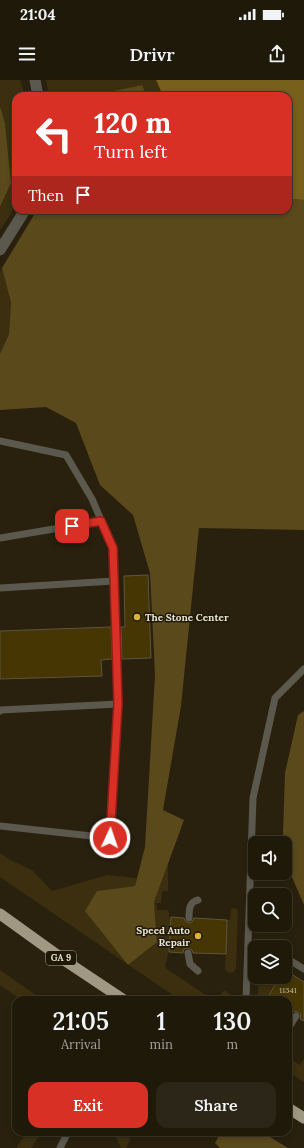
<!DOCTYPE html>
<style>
body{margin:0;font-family:Lora,serif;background:#2c2618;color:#f1f3f6;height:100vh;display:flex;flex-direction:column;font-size:15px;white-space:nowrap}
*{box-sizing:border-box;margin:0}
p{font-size:13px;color:#a1a09c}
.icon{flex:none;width:22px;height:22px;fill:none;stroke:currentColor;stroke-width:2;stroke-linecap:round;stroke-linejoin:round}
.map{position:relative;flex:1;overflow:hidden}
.panel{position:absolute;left:12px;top:916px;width:280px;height:140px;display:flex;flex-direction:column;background:#1f190a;border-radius:12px;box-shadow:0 2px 6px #0003,0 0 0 1px #3c382b}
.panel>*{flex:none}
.hud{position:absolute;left:12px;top:12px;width:280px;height:122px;border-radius:12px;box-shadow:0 2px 6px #0003,0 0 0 1px #3c382b;background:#d93025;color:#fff;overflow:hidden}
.tools{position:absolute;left:248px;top:756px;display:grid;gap:8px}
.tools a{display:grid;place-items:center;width:44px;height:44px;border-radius:8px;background:#1f190a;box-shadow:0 2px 6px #0003,0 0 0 1px #3c382b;font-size:20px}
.pin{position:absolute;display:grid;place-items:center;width:34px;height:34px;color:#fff;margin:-17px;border-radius:8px;box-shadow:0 2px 6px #0006}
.me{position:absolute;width:44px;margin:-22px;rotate:3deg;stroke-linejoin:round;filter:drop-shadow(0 0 3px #0008)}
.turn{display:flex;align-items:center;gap:14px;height:84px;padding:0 16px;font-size:18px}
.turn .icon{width:52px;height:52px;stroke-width:2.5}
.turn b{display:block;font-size:28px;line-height:34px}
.then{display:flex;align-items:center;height:38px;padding:0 16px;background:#0003;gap:8px;font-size:15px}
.eta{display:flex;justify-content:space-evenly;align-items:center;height:68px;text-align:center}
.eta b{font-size:24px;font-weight:600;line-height:28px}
.cta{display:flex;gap:8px;margin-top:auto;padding:8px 16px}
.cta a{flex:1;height:46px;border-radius:12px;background:#d93025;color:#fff;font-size:16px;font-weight:600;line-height:46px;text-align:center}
.cta a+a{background:#2c2618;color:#f1f3f6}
.status{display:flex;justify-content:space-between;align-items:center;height:28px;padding:0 20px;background:#1f190a;direction:ltr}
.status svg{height:11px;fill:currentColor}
header{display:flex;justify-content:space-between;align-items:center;height:52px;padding:0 16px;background:#1f190a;font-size:18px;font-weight:600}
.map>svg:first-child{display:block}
.green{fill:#3b2f0f}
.forest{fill:#5a491b}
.water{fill:#775f1c}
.building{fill:#463604;stroke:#5d553f}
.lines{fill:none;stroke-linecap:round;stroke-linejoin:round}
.service{stroke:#5b584e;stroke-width:7}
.minor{stroke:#5b584e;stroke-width:11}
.trunk{stroke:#a09882;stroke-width:11}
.route-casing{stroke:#8d1f18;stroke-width:10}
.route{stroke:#d93025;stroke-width:7}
.poi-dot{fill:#ddb133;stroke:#1f1805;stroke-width:1.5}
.labels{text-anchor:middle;stroke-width:3;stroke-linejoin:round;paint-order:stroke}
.number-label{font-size:8px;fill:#c0b8a2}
.shield{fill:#1f1805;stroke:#aca798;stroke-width:1}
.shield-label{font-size:9px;font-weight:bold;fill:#e8e4d7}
.poi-label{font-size:10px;font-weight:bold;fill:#e8e4d7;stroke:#1f1805;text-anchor:start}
</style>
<div class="status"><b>21:04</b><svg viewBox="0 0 49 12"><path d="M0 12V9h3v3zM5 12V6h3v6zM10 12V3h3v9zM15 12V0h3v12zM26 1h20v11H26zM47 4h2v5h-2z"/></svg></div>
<header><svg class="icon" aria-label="menu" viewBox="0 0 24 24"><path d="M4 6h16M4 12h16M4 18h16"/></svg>Drivr<svg class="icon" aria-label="share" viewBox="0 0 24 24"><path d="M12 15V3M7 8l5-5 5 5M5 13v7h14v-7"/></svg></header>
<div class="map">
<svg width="304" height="1068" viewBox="0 0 304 1068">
<rect width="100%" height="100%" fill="#29210e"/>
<g class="green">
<polygon points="0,0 20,0 25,16 16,16 16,119 11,134 0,150 0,127 11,102 5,43 0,26"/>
<polygon points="46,0 156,0 163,16 147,16 142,5 89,16 49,16"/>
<polygon points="2,188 11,223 9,254 0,274 0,192"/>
<path d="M 0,773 L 10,780 L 32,790 L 52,811 L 107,795 L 137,798 L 135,806 L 97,811 L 157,862 L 154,822 L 168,783 L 168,811 L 162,811 L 161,823 L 156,823 L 157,830 L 168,830 C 173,846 170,870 165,886 L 167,889 L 213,920 L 180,920 L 0,797 Z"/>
<polygon points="234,828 237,829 238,832 236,888 234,892 230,893 226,891 225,888 227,840 230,840 231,829"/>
<polygon points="0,890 43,920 22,920 0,905"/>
<polygon points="258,897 280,897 266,920 261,920 258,916"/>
<path d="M 225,911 C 229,913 231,915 232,920 L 217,920 L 222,912 Z"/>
<polygon points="288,978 300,985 304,979 304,1002 288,992"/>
<polygon points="27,1052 42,1052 31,1068 17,1068 18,1065"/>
<polygon points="109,1052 119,1052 130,1058 130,1060 126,1068 121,1068 115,1055"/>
</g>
<g class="forest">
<polygon points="142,5 147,16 89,16"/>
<polygon points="0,26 5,43 11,103 0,127"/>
<polygon points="288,119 304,120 304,450 199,448 181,626 163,730 184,740 154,822 157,862 128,885 85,831 97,811 135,806 145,767 155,595 150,493 133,435 100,405 76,343 46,327 0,330 0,274 9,254 11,223 2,188 37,130 288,130"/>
<polygon points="304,631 304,825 289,790 283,753 285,693 298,635"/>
<polygon points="221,1052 262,1052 288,1068 220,1068 215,1063"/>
</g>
<polygon class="water" points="156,0 304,0 304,120 288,119 288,16 163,16"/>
<g class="building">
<polygon points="148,495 151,578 122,579 121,547 125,547 124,496"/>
<polygon points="111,547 112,579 101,580 102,596 0,599 0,551"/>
<polygon points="171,837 184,838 185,841 189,843 192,842 194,838 227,840 226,874 193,873 192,870 188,868 184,869 183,873 169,872"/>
<polygon points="285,890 304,902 304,941 300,939 301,934 298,932 294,931 292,933 288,931 288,920 266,920 280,897 285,897"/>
</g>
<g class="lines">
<g class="service">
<polyline points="0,361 66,375 92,419 113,468 118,624"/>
<polyline points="0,458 101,441"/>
<polyline points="0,508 114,501"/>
<polyline points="0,631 1,630 118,624 110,758 0,746"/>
<path d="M 189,838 C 189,830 189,822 198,820"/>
<polyline points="188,873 190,884 198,891"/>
<polyline points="285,879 291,881 304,889"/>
<polyline points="246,920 253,718 275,618 304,589"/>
<polyline points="288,949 296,936"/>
<polyline points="60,1068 68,1052"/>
</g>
<g class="minor">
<polyline points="35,0 38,16"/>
<polyline points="0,170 25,130"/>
</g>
<g class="trunk">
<polyline points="0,834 64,880 124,920"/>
<polyline points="288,1028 304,1038"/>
</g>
</g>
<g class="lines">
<defs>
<polyline id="route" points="72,446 101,441 113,468 116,558 118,624 110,758"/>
</defs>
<use href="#route" class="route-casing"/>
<use href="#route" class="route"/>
</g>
<g class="poi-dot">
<circle cx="137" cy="537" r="4"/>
<circle cx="198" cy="856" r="4"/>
</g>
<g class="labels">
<g class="number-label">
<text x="288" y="913">11341</text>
</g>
<rect class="shield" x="46" y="871" width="30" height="14" rx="3"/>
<g class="shield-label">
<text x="61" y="881">GA 9</text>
</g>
<g class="poi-label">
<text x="145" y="541">The Stone Center</text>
<text x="190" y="854" text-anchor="end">Speed Auto<tspan x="190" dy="12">Repair</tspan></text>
</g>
</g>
</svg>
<div class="tools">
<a><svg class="icon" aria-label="sound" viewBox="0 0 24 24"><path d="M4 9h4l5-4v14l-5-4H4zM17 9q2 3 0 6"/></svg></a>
<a><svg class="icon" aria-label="search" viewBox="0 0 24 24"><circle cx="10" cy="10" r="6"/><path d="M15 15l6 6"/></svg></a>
<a><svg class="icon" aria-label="layers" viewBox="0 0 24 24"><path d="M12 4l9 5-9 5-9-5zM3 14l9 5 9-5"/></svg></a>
</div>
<div class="pin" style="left:72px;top:446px;background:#d93025"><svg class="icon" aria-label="arrive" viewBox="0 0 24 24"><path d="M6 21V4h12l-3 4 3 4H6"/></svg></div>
<svg class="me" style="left:110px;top:758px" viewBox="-20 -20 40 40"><circle r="17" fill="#d93025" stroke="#fff" stroke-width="3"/><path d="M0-11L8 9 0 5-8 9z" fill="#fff"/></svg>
<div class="hud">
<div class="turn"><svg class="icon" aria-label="left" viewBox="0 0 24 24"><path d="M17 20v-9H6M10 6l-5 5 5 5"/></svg><div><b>120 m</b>Turn left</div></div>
<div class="then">Then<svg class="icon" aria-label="arrive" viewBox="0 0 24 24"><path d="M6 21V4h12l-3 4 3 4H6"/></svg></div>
</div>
<section class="panel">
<div class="eta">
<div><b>21:05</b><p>Arrival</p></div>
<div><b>1</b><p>min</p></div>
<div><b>130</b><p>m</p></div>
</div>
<div class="cta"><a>Exit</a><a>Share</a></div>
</section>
</div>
